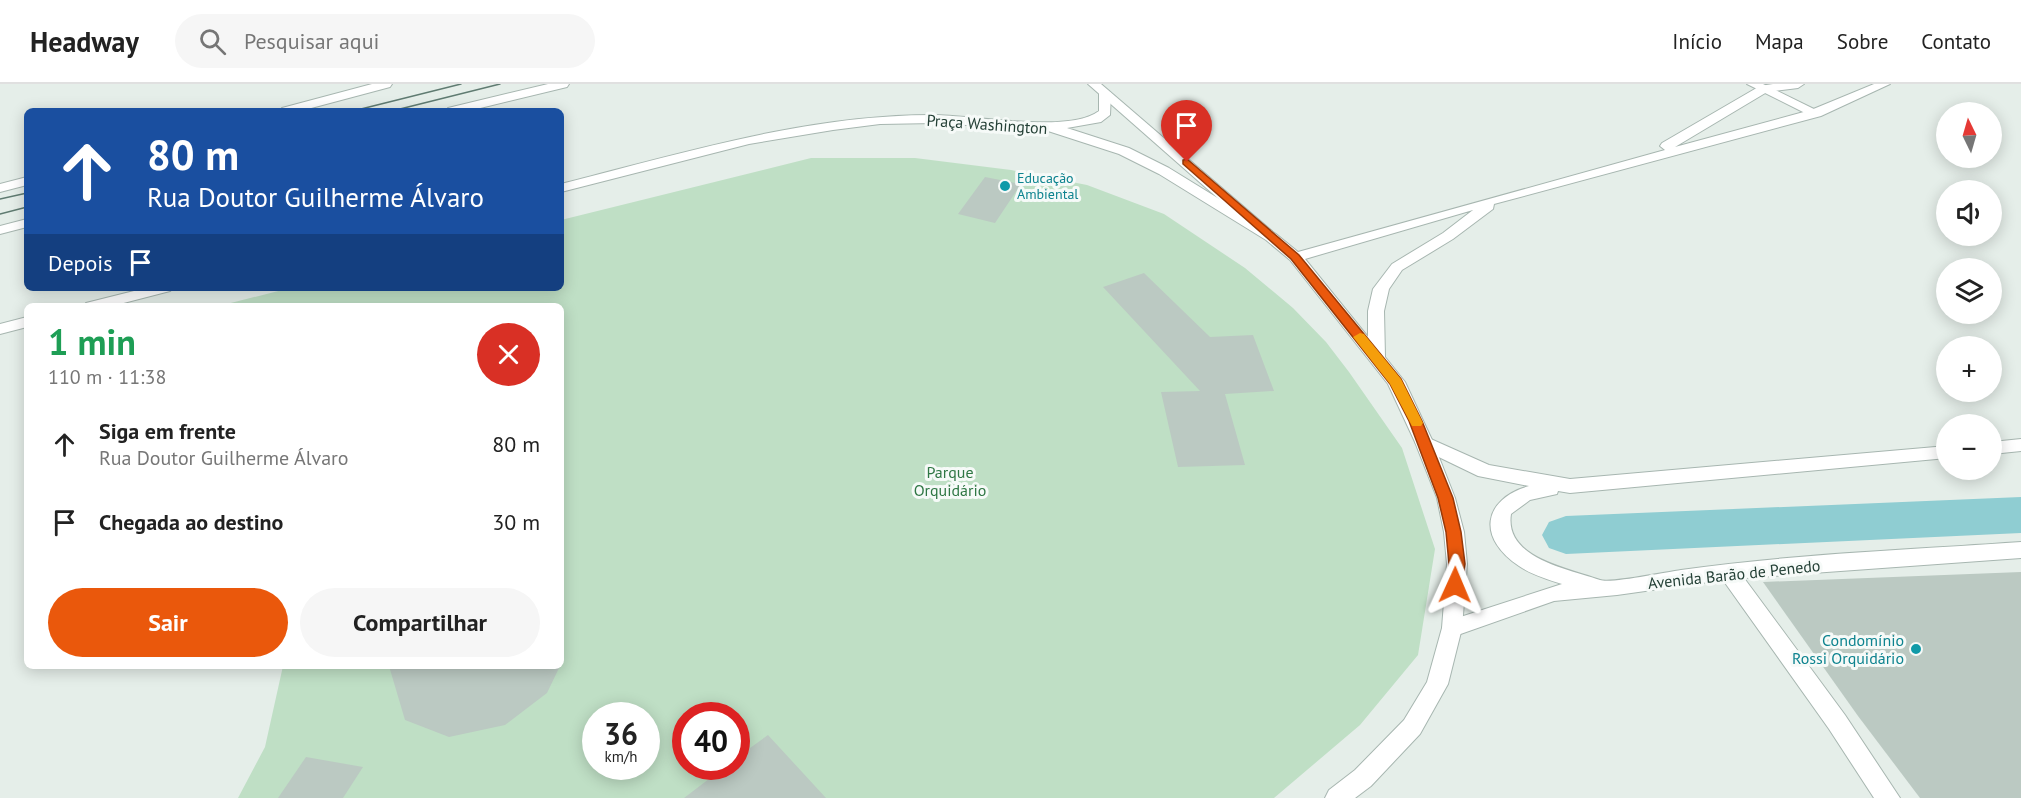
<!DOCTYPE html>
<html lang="pt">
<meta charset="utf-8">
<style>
body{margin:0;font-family:"PT Sans",sans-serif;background:#f6f6f6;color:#222;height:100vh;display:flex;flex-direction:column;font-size:22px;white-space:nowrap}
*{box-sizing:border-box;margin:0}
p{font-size:20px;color:#767676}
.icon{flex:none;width:33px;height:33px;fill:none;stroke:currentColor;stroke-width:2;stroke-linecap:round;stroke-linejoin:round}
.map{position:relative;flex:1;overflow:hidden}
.side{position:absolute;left:24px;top:219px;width:540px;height:366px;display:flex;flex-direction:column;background:#fff;border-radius:9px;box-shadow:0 3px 15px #0003}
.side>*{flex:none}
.guide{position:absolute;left:24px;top:24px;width:540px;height:183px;border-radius:9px;box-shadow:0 3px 15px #0003;background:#1a4fa0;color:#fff;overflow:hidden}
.needle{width:39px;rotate:355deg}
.fabs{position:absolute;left:1936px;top:18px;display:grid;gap:12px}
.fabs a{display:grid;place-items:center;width:66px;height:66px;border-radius:50%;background:#fff;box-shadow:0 3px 15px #0003;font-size:30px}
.speed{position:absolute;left:582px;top:618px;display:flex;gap:12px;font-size:30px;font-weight:700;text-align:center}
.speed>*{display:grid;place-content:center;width:78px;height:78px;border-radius:50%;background:#fff;box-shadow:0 3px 15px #0003;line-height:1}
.speed small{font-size:15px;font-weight:400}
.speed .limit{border:9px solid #d22;background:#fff;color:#111}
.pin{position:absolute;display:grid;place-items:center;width:51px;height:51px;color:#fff;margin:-62px -26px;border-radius:50% 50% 50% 0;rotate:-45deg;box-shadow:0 0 6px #0007}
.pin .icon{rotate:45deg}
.me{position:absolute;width:66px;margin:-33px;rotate:1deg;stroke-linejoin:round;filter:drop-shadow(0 0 4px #0008)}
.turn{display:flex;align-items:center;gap:21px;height:126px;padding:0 24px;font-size:27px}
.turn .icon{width:78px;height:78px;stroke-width:2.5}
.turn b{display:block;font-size:42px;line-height:51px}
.then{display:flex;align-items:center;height:57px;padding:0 24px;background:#0003;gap:12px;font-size:22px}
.round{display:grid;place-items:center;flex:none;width:63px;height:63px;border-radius:32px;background:#f6f6f6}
.headline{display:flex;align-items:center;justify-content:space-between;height:102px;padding:0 24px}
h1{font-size:36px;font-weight:700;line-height:45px;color:#1e9e55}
.cta{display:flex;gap:12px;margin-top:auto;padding:12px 24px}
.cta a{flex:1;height:69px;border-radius:36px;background:#ea580c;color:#fff;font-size:24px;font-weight:700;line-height:69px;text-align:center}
.cta a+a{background:#f6f6f6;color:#222}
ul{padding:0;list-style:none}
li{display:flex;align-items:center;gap:18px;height:78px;padding:0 24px}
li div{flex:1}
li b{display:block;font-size:22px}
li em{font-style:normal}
header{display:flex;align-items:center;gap:36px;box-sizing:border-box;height:84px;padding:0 30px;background:#fff;border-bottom:2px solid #e0e0e0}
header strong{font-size:28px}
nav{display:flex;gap:33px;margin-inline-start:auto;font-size:21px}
.search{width:420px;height:54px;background:#f6f6f6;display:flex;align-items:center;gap:15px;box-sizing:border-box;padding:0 21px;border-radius:33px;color:#767676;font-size:22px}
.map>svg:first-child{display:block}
.green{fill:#bfdfc5;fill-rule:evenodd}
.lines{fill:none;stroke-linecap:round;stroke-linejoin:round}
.canal{fill:#8fcdd2;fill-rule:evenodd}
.building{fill:#bbc9c2}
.minor-casing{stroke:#a7b6b0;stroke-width:2}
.tertiary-casing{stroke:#a7b6b0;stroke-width:2}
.minor{fill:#fff;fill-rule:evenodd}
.tertiary{fill:#fff;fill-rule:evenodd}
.tram{stroke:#5f7b71;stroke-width:1.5}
.route{fill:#ea580c;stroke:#983908;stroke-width:1.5}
.slow{fill:#f59e0b}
.culture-dot{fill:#0f9aa8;stroke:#f6faf8;stroke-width:2}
.labels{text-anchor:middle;stroke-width:6;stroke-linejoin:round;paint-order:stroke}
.far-culture-label{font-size:14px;fill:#0d838f;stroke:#f6faf8;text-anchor:start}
.street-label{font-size:16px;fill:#244036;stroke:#f6faf8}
.park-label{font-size:16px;fill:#2f7744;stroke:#f6faf8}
.culture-label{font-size:16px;fill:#0d838f;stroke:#f6faf8;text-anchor:end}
</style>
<header>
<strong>Headway</strong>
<div class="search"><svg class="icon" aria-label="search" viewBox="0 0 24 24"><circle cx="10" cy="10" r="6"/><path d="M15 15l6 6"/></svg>Pesquisar aqui</div>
<nav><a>Início</a><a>Mapa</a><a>Sobre</a><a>Contato</a></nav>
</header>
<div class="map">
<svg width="2021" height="714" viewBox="0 0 2021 714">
<rect width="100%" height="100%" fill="#e5eee9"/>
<path class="green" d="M 811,74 L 915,74 L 1011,86 L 1087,101 L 1164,130 L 1245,184 L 1293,224 L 1326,258 L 1349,288 L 1402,364 L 1435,465 L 1418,571 L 1360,641 L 1274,714 L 238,714 L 265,663 L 283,582 L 561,582 L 561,222 L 219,222 L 290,204 L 561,204 L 561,136 ZM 596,632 L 646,632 L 646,682 L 596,682 ZM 686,632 L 736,632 L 736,682 L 686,682 Z"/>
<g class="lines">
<polygon class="canal" points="2021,413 2021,449 1566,470 1549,464 1542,451 1549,438 1566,432"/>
</g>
<g class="building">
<polygon points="985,93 1021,100 995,139 958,130"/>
<polygon points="1144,189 1210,253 1253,251 1274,307 1225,310 1245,381 1178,383 1161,308 1200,307 1103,203"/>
<polygon points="2021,488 2021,714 1920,714 1858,632 1763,498"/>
<polygon points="389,582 560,582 547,609 505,641 449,653 405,636"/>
<polygon points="768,651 826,714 684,714 726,682 736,682 736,674"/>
<polygon points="306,673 363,683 343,714 278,714"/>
</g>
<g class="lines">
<defs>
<g id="minor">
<polygon points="372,0 392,0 390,3 300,27 280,27 282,24"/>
<polygon points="548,0 569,0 567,3 468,27 446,27 448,24"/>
<polygon points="1088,0 1101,0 1272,147 1274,150 1272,153 1262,153"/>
<polygon points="1747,0 1763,0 1822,29 1816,33 1811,32"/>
<polygon points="27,93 27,101 0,108 0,100"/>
<polygon points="27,135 27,143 0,150 0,142"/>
<path d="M 1424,352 L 1489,381 L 1570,395 L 1947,362 L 1947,374 L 1570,409 L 1558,407 L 1557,410 L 1530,416 L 1511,430 C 1504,475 1570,485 1600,496 C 1610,500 1666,488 1681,486 C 1793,470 1908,466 2021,458 L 2021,474 L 1744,494 L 1845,631 L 1900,714 L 1874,714 L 1829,645 L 1723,496 L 1617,511 L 1554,517 L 1452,553 L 1445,550 L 1442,544 L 1445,538 L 1562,500 C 1547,495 1532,491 1519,482 C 1478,455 1481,416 1529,402 L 1478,392 L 1418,363 L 1415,358 L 1418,353 Z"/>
<polygon points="2021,355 2021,367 1992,370 1992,358"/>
</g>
<g id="tertiary">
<path d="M 1773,0 L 1804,0 L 1798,4 L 1767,8 L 1675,63 L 1811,26 L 1874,0 L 1890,0 L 1821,32 L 1494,120 L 1493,125 L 1453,155 L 1402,186 L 1389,205 L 1384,227 L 1385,273 L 1405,298 L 1433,358 L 1455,414 L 1464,448 L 1467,480 L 1462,544 L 1448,600 L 1420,650 L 1371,702 L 1355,714 L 1325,714 L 1329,706 L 1355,686 L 1404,636 L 1427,598 L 1442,544 L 1447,480 L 1444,448 L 1437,414 L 1415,358 L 1388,300 L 1290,176 L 1266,156 L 1159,90 L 1119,70 L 1048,47 L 1029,45 L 935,39 L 880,40 L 833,46 L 749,60 L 561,108 L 561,100 C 683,69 806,31 933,31 C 973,31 1068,50 1099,27 L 1099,9 L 1105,5 L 1111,9 L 1110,31 L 1101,38 L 1067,44 L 1129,64 L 1169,84 L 1276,150 L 1298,168 L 1665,66 L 1660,62 L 1662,59 L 1760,2 ZM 1473,126 L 1443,149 L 1392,180 L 1373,205 L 1368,227 L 1368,253 L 1305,175 Z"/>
<polygon points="146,204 173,204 170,207 112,222 84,222 86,219"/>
<polygon points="27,233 27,243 0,250 0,240"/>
</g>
</defs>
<use href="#minor" class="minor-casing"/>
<use href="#tertiary" class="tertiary-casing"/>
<use href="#minor" class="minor"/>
<use href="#tertiary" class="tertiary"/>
<g class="tram">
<polyline points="353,27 461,0"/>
<polyline points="392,27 500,0"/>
<polyline points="0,115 27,109"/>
<polyline points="0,130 27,123"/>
</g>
</g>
<polygon class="route" points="1187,75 1299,171 1401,295 1422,337 1453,414 1461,448 1465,480 1461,505 1450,505 1448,501 1449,480 1446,448 1438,414 1409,337 1390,300 1291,175 1183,80 1183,76"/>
<polygon class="slow" points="1360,249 1364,250 1401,295 1423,339 1421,342 1412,342 1390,300 1353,253"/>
<g class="culture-dot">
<circle cx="1005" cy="102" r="6"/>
<circle cx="1916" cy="565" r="6"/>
</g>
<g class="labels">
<g class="far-culture-label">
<text x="1017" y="99">Educação<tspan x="1017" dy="16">Ambiental</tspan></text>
</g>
<g class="street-label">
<text transform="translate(987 40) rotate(4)" y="6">Praça Washington</text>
<text transform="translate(1734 490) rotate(-6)" y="6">Avenida Barão de Penedo</text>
</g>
<g class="park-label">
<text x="950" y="394">Parque<tspan x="950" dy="18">Orquidário</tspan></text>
</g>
<g class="culture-label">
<text x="1904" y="562">Condomínio<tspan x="1904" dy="18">Rossi Orquidário</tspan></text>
</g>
</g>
</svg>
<div class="fabs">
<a><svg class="needle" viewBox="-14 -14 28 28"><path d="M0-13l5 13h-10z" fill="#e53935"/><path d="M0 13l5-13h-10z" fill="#767676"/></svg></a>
<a><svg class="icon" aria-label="sound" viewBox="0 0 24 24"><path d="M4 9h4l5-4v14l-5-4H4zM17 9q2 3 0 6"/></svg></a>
<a><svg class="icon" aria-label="layers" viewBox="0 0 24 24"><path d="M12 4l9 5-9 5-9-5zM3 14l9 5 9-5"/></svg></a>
<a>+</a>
<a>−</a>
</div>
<div class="speed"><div>36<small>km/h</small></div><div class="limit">40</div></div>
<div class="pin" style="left:1187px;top:78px;background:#d93025"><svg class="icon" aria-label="arrive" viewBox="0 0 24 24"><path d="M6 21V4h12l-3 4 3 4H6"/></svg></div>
<svg class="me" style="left:1455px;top:501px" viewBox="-20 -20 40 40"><path d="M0-17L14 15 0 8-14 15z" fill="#ea580c" stroke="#fff" stroke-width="4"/></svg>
<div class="guide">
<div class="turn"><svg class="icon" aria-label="ahead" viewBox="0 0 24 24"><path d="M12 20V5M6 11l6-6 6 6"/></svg><div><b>80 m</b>Rua Doutor Guilherme Álvaro</div></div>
<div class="then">Depois<svg class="icon" aria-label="arrive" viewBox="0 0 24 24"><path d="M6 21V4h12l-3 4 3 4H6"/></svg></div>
</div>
<section class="side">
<div class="headline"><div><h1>1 min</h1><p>110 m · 11:38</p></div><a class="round" style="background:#d93025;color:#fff"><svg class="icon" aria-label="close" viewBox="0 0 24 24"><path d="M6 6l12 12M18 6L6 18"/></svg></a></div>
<ul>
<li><svg class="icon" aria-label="ahead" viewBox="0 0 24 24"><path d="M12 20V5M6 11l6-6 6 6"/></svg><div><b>Siga em frente</b><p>Rua Doutor Guilherme Álvaro</p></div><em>80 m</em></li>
<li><svg class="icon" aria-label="arrive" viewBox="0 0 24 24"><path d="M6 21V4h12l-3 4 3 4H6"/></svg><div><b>Chegada ao destino</b></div><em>30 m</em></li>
</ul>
<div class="cta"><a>Sair</a><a>Compartilhar</a></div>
</section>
</div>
